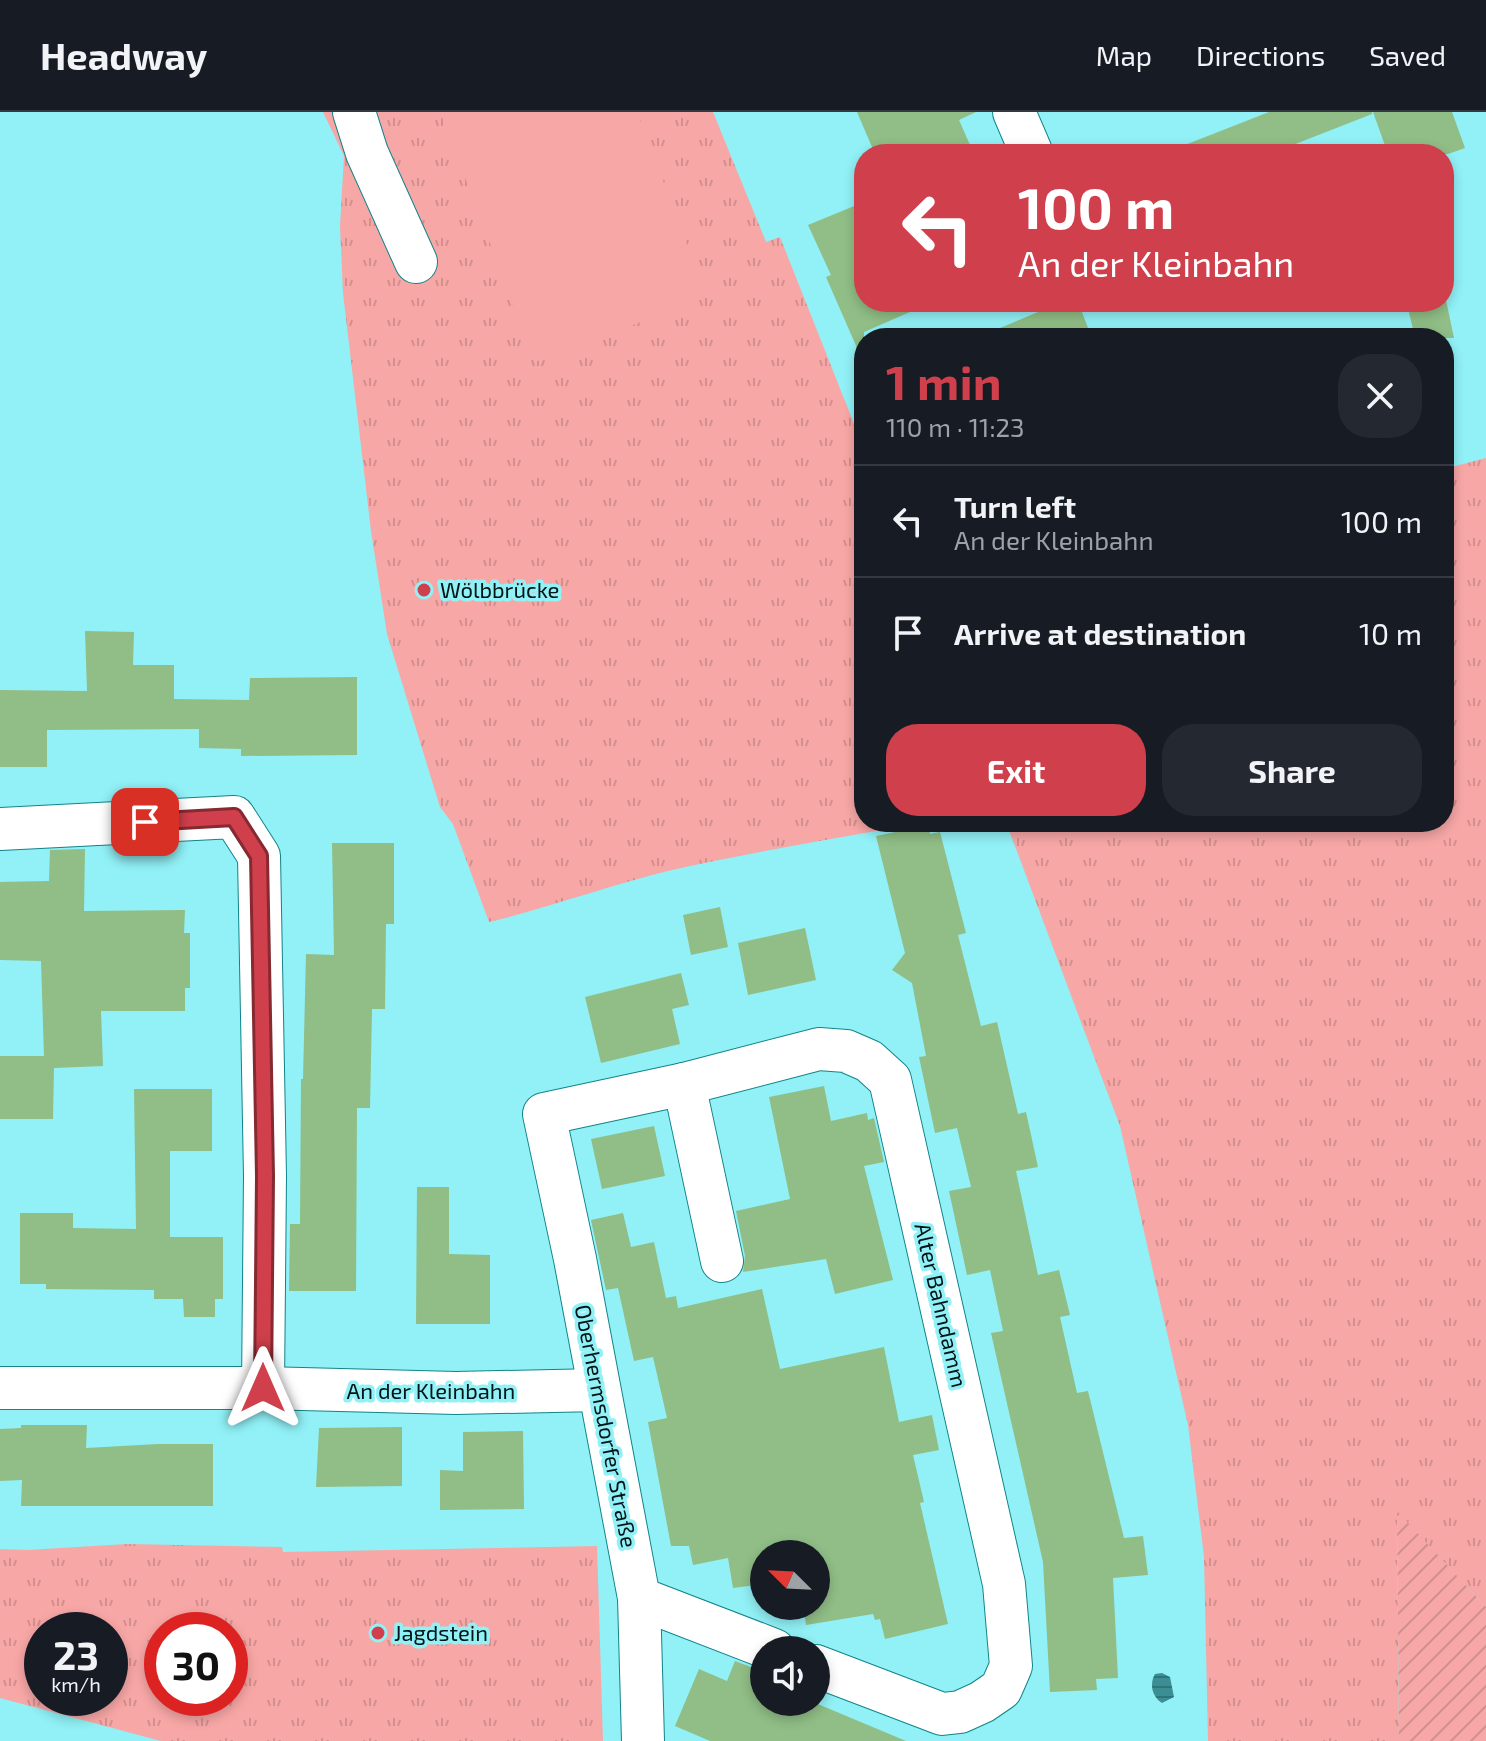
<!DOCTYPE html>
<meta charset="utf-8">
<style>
body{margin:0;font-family:"Exo 2",sans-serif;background:#242831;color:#f1f3f6;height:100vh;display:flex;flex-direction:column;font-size:30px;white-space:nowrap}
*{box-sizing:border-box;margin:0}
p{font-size:26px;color:#9ea1a6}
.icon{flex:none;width:44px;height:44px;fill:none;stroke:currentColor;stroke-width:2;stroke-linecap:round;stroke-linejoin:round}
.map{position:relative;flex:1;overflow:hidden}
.sheet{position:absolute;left:854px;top:216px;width:600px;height:504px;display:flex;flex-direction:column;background:#171b24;border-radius:32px;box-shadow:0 4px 12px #0003}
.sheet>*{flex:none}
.guide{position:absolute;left:854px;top:32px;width:600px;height:168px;border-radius:32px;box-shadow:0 4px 12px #0003;background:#cf3f4c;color:#fff;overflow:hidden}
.needle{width:52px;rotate:294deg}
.tools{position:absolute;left:750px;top:1428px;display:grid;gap:16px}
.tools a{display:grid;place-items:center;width:80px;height:80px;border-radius:50%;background:#171b24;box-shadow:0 4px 12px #0003;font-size:40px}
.speed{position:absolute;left:24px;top:1500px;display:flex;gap:16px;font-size:40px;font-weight:700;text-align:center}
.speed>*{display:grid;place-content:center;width:104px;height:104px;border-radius:50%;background:#171b24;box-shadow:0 4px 12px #0003;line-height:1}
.speed small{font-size:20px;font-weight:400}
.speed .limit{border:12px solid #d22;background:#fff;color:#111}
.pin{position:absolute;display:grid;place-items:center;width:68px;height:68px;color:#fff;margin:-34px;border-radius:16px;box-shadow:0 4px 12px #0006}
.me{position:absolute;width:88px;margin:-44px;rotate:0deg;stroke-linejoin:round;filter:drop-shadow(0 0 6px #0008)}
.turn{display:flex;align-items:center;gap:28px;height:168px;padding:0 32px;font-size:36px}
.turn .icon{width:104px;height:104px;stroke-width:2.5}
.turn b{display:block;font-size:56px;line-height:68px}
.round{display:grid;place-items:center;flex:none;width:84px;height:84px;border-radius:32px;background:#242831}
.head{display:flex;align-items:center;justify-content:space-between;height:136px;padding:0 32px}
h1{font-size:48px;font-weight:700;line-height:60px;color:#cf3f4c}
.action{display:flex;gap:16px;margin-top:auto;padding:16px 32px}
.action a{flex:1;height:92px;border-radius:32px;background:#cf3f4c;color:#fff;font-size:32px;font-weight:700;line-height:92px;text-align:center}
.action a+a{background:#242831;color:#f1f3f6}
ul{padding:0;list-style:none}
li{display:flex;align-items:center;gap:24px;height:112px;padding:0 32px;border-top:2px solid #363941}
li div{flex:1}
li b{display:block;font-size:30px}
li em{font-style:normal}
header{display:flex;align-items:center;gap:48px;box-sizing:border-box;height:112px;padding:0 40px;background:#171b24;border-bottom:2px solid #363941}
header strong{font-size:38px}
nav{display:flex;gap:44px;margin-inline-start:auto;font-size:28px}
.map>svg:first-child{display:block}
.grass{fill:url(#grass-tufts);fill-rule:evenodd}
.garden{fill:url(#garden-furrows)}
.pitch{fill:#f7a7a6}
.water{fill:url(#water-rules)}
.building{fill:#90be86}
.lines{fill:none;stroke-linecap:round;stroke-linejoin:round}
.minor-casing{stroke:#11848a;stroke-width:44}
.minor{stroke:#fff;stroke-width:42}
.route-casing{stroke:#872931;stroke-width:20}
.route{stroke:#cf3f4c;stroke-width:14}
.poi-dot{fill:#cf3f4c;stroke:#91f1f6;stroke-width:3}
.labels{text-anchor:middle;stroke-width:7;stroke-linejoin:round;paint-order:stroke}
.poi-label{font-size:22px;fill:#021516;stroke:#91f1f6;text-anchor:start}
.street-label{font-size:22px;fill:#021516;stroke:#91f1f6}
</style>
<header>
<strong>Headway</strong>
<nav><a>Map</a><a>Directions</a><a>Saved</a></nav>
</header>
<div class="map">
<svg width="1486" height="1629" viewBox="0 0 1486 1629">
<defs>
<pattern id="grass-tufts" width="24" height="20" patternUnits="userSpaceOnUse" patternTransform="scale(2)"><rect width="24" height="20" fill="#f7a7a6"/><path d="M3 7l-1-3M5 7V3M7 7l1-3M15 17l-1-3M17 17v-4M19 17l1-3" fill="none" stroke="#d28f8e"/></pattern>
<pattern id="garden-furrows" width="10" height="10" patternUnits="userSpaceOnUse" patternTransform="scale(2)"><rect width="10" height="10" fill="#f7a7a6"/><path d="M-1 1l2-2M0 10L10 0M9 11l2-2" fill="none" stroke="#d28f8e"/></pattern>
<pattern id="water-rules" width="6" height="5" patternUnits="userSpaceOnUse" patternTransform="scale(2)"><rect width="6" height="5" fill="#3b8f94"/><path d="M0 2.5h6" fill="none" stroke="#2f7478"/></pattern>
</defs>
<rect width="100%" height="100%" fill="#91f1f6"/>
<g class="grass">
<path d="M 323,0 L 713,0 L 766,130 L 780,125 L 864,337 L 864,710 L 925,710 C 841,726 755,739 672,758 C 610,773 551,795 489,810 L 453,712 L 440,695 L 387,522 L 371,419 L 343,181 L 340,114 L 344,44 Z"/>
<polygon points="1486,346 1486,1495 1397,1400 1399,1629 1208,1629 1204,1445 1188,1313 1120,1014 1006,710 1444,710 1444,357"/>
<path d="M 127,1432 L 282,1435 L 283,1440 L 597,1434 L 603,1629 L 161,1629 L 0,1586 L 0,1437 L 27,1438 ZM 110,1518 L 110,1586 L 42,1586 L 42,1518 ZM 230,1518 L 230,1586 L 162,1586 L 162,1518 Z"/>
</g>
<polygon class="garden" points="1397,1399 1486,1495 1486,1629 1399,1629"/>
<polygon class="pitch" points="440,0 637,0 707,185 535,250"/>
<path class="water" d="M 1162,1561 L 1170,1565 L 1174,1585 L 1162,1591 C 1152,1585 1149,1572 1155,1562 Z"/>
<g class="building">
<polygon points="857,0 976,0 959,8 974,42 875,42"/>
<polygon points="1269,0 1372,0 1372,2 1270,42 1168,42 1167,40"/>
<polygon points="1373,0 1452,0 1465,36 1448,42 1388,42"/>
<polygon points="864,90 864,190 933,190 864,220 864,252 826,165 831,163 808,113"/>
<polygon points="1444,188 1446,188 1454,226 1415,226 1408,196"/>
<polygon points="1062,190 1078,190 1092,226 976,226"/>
<polygon points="85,519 134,520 133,553 174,553 174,587 249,588 250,566 357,565 357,643 241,644 241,637 199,636 199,617 47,618 47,655 0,655 0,578 87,579"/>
<polygon points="929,713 930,722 940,720 966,821 958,823 981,914 997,910 1018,1002 1026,1000 1038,1055 1016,1059 1038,1163 1059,1158 1070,1203 1060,1205 1077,1281 1088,1279 1124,1426 1143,1424 1148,1463 1113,1466 1118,1566 1096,1567 1097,1578 1050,1580 1043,1450 991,1221 1003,1219 990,1158 967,1163 949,1079 971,1075 957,1016 935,1021 919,945 926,944 912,871 892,858 905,841 876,724"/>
<polygon points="332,731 394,731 394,812 386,812 385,897 372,897 370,996 357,996 356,1179 289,1179 290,1112 300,1112 301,967 303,967 306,842 334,843"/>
<polygon points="85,737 84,799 185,798 184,821 190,821 190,876 185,876 185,899 101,899 103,954 54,956 53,1007 0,1007 0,944 44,944 41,849 0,848 0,770 49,769 50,738"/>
<polygon points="720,795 728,835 691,843 683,803"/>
<polygon points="805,816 816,868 748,883 738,831"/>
<polygon points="681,861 689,893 672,897 680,932 601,951 585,885"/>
<polygon points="824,974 831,1009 867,1001 868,1008 874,1006 884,1050 864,1054 893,1168 835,1182 826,1147 743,1160 745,1144 736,1099 790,1087 769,985"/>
<polygon points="134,977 212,977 212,1039 170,1039 170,1125 223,1125 223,1187 215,1187 215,1205 184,1205 183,1187 154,1187 154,1178 46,1177 46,1172 20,1172 20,1101 73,1101 73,1116 136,1117"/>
<polygon points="654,1014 665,1064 602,1077 591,1027"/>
<polygon points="417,1075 449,1075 449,1142 490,1143 490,1212 416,1212"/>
<polygon points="623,1101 631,1135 654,1130 666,1186 676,1184 678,1196 762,1177 780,1257 884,1235 899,1310 932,1303 939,1338 913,1343 924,1390 920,1391 948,1512 885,1527 880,1507 875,1508 873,1502 806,1513 803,1494 816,1494 816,1442 764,1442 764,1472 733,1476 728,1446 693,1453 689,1434 671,1434 648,1310 667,1306 653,1245 634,1249 618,1176 606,1178 591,1108"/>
<polygon points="21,1313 87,1313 86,1336 158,1332 213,1332 213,1394 21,1394 22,1368 0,1369 0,1317 21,1316"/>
<polygon points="402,1315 402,1374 316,1375 319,1316"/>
<polygon points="523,1319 524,1397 440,1398 440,1358 463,1359 463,1320"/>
<polygon points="735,1549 764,1560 764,1590 813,1590 906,1629 710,1629 675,1614 699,1557 727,1569"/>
</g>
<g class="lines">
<defs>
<g id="minor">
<polyline points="354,0 367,41 416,150"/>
<polyline points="1014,0 1032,42"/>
<polyline points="0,717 234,705 259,744 265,1064 263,1276"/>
<polyline points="684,972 722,1149"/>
<polyline points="0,1276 263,1276 456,1281 599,1278"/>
<polyline points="639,1486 774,1538"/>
<polyline points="643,1629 639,1486 575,1147 544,1002 684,972 819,937 846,939 869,949 890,968 1004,1472 1011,1554 1001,1577 982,1590 960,1600 942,1602 816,1554"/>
</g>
</defs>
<use href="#minor" class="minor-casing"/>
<use href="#minor" class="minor"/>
</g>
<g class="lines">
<defs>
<polyline id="route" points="145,710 234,705 259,744 265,1064 263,1276"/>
</defs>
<use href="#route" class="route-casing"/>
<use href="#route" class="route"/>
</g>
<g class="poi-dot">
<circle cx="424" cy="478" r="8"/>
<circle cx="378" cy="1521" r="8"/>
</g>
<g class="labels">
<g class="poi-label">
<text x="440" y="486">Wölbbrücke</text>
<text x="394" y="1529">Jagdstein</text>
</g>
<g class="street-label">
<text transform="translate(941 1193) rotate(77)" y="8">Alter Bahndamm</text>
<text x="431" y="1287">An der Kleinbahn</text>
<text transform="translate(606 1314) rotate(79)" y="8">Oberhermsdorfer Straße</text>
</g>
</g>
</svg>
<div class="tools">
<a><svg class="needle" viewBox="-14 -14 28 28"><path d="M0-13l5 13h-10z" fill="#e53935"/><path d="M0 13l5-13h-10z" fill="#9ea1a6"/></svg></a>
<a><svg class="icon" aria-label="sound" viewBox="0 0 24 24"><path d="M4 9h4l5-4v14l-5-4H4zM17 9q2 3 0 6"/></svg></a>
</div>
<div class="speed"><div>23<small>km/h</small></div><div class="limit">30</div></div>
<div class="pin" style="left:145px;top:710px;background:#d93025"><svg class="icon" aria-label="arrive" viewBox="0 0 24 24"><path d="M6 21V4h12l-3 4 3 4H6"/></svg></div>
<svg class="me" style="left:263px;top:1276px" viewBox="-20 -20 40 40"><path d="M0-17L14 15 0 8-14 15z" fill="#cf3f4c" stroke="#fff" stroke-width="4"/></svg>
<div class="guide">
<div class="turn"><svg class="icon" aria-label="left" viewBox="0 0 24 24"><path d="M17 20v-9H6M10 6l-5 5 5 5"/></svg><div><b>100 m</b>An der Kleinbahn</div></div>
</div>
<section class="sheet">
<div class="head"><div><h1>1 min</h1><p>110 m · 11:23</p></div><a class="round"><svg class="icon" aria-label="close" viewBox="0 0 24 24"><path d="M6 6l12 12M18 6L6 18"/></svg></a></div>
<ul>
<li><svg class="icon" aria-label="left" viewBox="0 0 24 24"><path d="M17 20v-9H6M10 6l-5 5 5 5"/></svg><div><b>Turn left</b><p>An der Kleinbahn</p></div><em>100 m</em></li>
<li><svg class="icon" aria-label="arrive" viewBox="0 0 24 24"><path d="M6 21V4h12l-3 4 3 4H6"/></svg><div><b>Arrive at destination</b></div><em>10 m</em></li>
</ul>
<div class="action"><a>Exit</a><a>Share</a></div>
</section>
</div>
